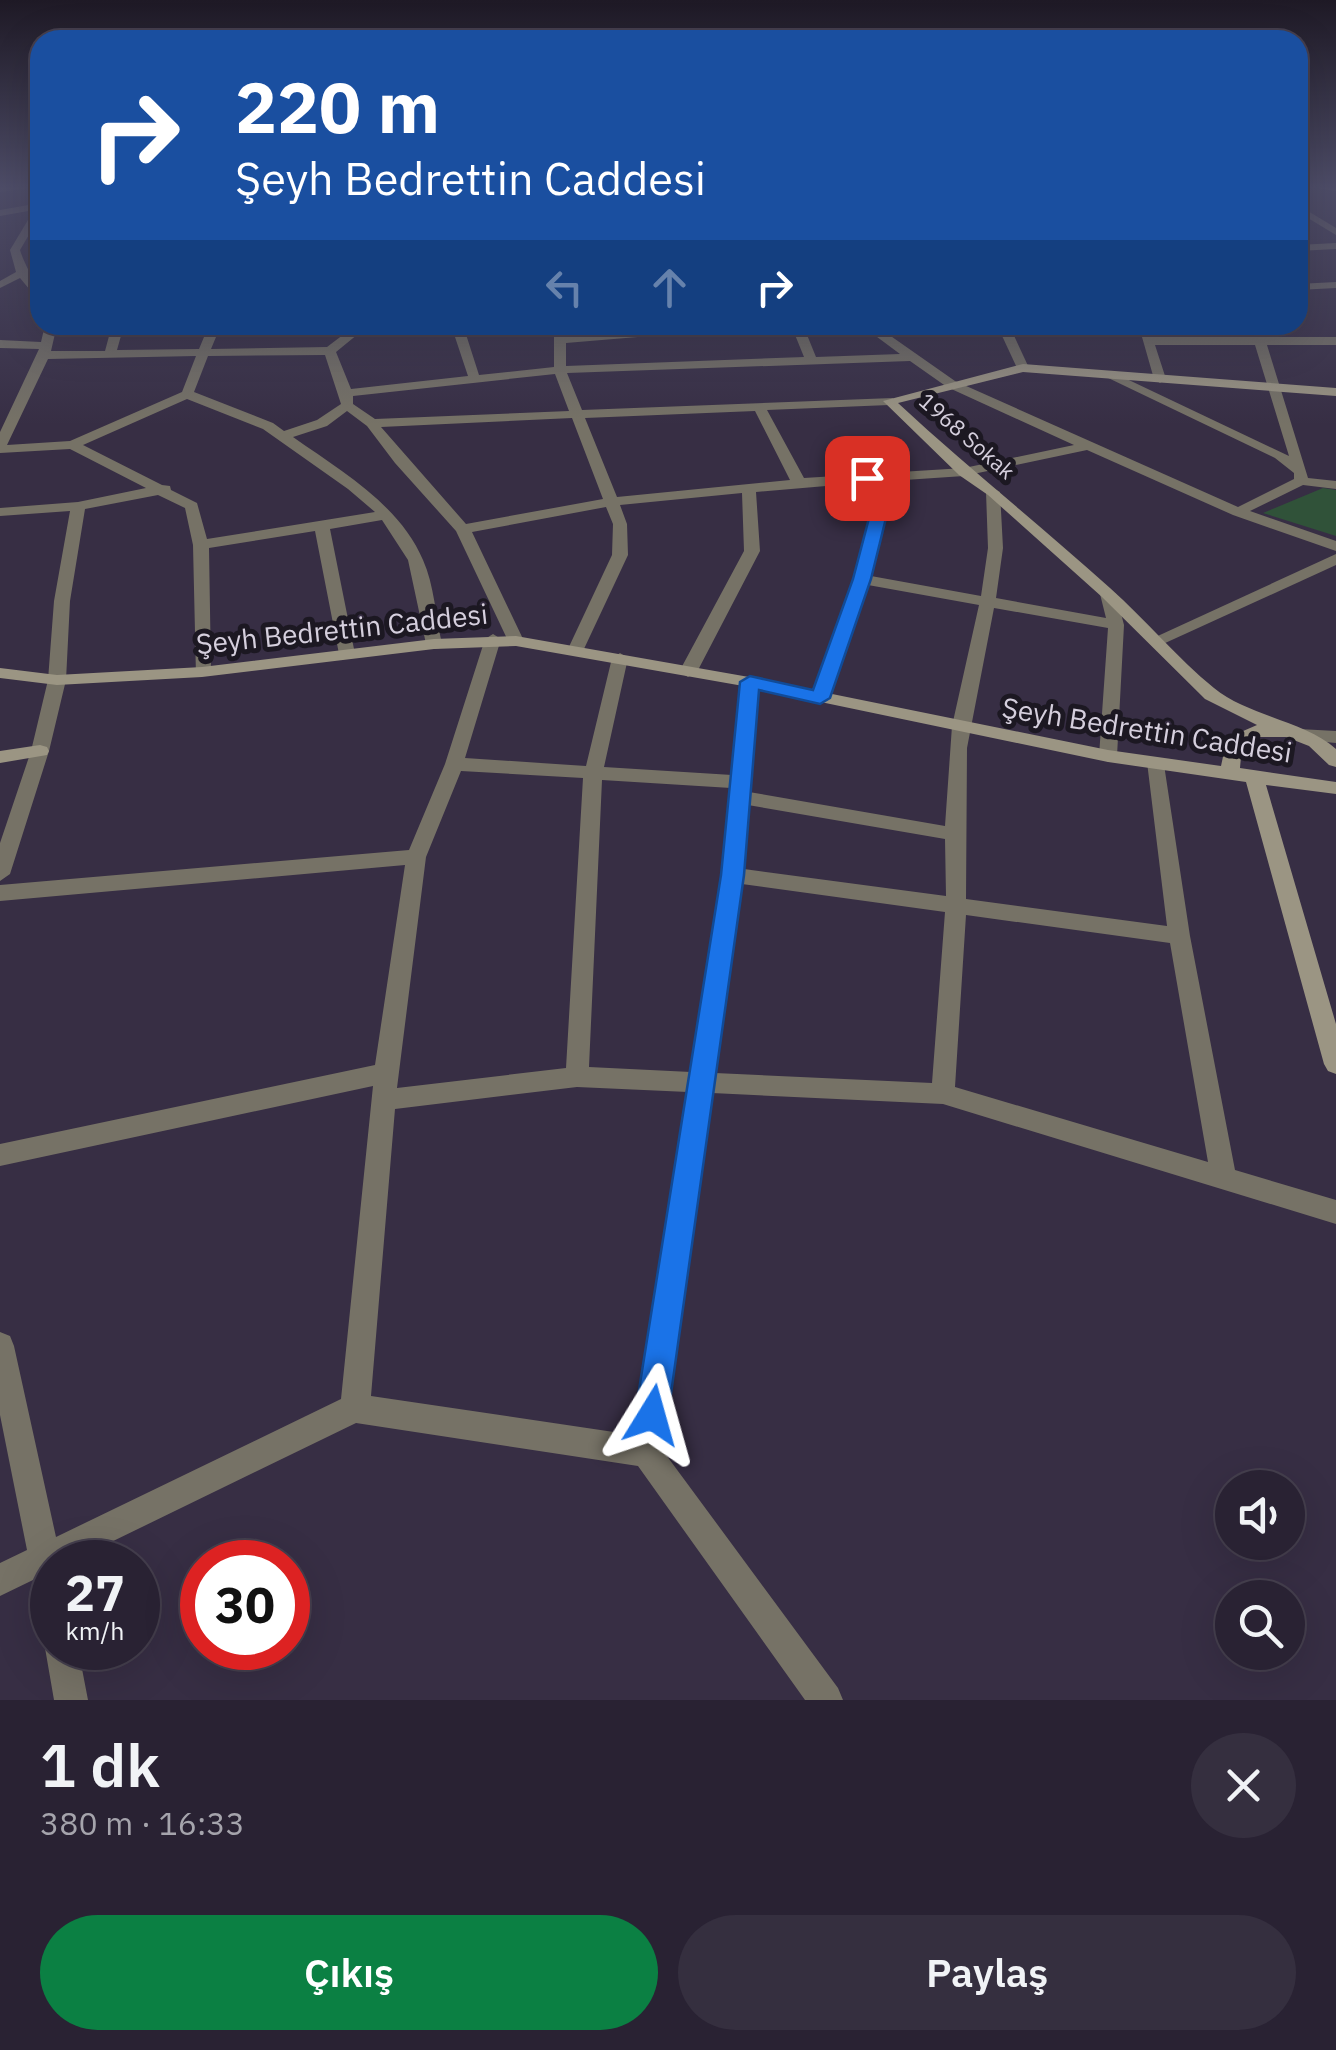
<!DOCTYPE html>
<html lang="tr">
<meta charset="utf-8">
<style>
body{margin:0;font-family:"IBM Plex Sans",sans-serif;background:#352f3f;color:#f1f3f6;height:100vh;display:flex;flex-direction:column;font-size:38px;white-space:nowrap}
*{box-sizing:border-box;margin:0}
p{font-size:32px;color:#a5a4ac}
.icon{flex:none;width:55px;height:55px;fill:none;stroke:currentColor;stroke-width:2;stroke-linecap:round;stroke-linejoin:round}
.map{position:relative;height:1700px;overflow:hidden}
.side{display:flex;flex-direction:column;background:#292233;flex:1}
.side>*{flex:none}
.banner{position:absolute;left:30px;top:30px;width:1278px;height:305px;border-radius:30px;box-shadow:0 10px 40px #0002,0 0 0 2px #453f4e;background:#1a4fa0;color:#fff;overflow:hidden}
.buttons{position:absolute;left:1215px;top:1470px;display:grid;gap:20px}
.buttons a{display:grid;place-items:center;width:90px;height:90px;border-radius:50%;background:#292233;box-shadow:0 10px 40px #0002,0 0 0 2px #453f4e;font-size:50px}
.speed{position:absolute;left:30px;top:1540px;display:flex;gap:20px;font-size:50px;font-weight:700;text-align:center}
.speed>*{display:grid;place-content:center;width:130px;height:130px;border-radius:50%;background:#292233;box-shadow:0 10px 40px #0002,0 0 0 2px #453f4e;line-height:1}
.speed small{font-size:25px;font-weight:400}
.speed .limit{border:15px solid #d22;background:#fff;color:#111}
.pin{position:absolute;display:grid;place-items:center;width:85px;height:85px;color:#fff;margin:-42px;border-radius:20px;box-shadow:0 5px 15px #0006}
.me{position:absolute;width:110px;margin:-55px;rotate:8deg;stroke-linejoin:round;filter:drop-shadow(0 0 8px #0008)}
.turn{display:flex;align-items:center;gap:35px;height:210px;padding:0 40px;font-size:45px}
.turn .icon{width:130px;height:130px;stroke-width:2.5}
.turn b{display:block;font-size:70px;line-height:85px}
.lanes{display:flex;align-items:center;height:95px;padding:0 40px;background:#0003;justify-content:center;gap:50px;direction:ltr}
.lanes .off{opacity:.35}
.round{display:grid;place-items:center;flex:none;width:105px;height:105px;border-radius:52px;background:#352f3f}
.head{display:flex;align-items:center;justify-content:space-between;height:170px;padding:0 40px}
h1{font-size:60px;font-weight:600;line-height:75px}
.action{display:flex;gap:20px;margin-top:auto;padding:20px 40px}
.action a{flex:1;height:115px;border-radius:60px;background:#0b8043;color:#fff;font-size:40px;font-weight:600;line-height:115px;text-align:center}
.action a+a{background:#352f3f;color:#f1f3f6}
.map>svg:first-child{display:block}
.green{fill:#305239}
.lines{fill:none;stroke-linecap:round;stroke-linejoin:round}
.street{fill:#767266;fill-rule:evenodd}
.secondary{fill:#9b9583;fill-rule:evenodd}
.route{fill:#1a73e8;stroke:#114b97;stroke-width:2.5}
.labels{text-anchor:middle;stroke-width:10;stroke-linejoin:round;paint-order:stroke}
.far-street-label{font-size:22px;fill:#d5cfdd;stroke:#1c1822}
.street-label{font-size:28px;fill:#d5cfdd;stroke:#1c1822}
</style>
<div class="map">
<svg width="1336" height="1700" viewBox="0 0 1336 1700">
<rect width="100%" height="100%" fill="#372e44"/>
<polygon class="green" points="1323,488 1336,490 1336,536 1263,513"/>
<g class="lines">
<g class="street">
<polygon points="0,187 37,187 0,192"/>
<path d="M 40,203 L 40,216 L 20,250 C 25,267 40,288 40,302 L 20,278 L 0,288 L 0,281 L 16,272 L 10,250 L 34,210 L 0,216 L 0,210 Z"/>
<polygon points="1298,205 1336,228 1336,235 1298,212"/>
<polygon points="1336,243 1336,249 1298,251 1298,245"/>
<polygon points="1336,282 1336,288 1298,290 1298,284"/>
<path d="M 45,325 L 57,325 L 51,351 L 105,351 L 112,325 L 124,325 L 117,350 L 199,349 L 209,325 L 221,325 L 211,349 L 327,347 L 356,325 L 369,325 L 336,352 L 351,389 L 468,376 L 451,325 L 463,325 L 479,375 L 554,367 L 554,325 L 566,325 L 566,336 L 703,325 L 751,325 L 745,328 L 566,343 L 566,366 L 804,357 L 791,325 L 803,325 L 816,357 L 900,354 L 861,325 L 875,325 L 955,381 L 1238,507 L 1294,479 L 1294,473 L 1275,458 L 1102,375 L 1112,372 L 1289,456 L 1255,345 L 1155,345 L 1166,379 L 1160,383 L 1154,379 L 1140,330 L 1072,328 L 1066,325 L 1147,325 L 1153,337 L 1336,337 L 1336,345 L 1267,345 L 1308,478 L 1336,481 L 1336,489 L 1303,485 L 1250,511 L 1336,541 L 1336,551 L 1233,515 L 1087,450 L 964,476 L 875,482 L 885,518 L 871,576 L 981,596 L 988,548 L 986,492 L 993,488 L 1000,492 L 1003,548 L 996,598 L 1106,618 L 1100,594 L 1108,589 L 1116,594 L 1124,625 L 1117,756 L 1108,762 L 1099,756 L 1108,628 L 994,608 L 967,748 L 966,899 L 1167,926 L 1147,762 L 1149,758 L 1163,758 L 1190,936 L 1235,1170 L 1336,1200 L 1336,1224 L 943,1104 L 712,1093 L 661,1448 L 838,1688 L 843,1700 L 805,1700 L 638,1466 L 356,1423 L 70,1562 L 52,1562 L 52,1609 L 41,1604 L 33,1580 L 0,1596 L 0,1563 L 27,1550 L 0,1415 L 0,1332 L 10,1336 L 14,1346 L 56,1537 L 341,1399 L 373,1086 L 0,1166 L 0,1144 L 375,1065 L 405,865 L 0,901 L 0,885 L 409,850 L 445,764 L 485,639 L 493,634 L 501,639 L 465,758 L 586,766 L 612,658 L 620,653 L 628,658 L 604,767 L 732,775 L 740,682 L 749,677 L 758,682 L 749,792 L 945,826 L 952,726 L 979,605 L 868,585 L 829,698 L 820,704 L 814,702 L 811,698 L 854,579 L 871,518 L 861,483 L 756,492 L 760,551 L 697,672 L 688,677 L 679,672 L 744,551 L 742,493 L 620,505 L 627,524 L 628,555 L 583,651 L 575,656 L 567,651 L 612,555 L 613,524 L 606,507 L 472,532 L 524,641 L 516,646 L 510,645 L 456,531 L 395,463 L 367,426 L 347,411 L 327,426 L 293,437 C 341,471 399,504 423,560 C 434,584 436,618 442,644 L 440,648 L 434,649 L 426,644 L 408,560 L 382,520 L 330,529 L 355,654 L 347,659 L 339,654 L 315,531 L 209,548 L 211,672 L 208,676 L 196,676 L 193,545 L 185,508 L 158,495 L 85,509 L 70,601 L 66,680 L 49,751 L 10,874 L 0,881 L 0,843 L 31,751 L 48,680 L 54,601 L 70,511 L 0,516 L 0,508 L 78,502 L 146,488 L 70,449 L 0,453 L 0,432 L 39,349 L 0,348 L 0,340 L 41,342 ZM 325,355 L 341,404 L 317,420 L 284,431 L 273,423 L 194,392 L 208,356 ZM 196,356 L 182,392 L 70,441 L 7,445 L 48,359 ZM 910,361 L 947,387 L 1074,445 L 964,468 L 804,478 L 767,410 L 889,405 L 895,401 L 893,398 L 582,410 L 567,373 ZM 555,374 L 569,411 L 375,419 L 353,404 L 353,396 ZM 187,399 L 263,429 L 348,489 L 375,512 L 207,539 L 197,503 L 171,490 L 170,486 L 162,485 L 83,445 ZM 755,411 L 790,480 L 617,497 L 585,418 ZM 572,418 L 603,499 L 466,524 L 381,427 ZM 461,771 L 583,778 L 566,1068 L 397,1088 L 426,857 ZM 602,780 L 731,788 L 723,875 L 691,1072 L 589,1067 ZM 748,805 L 945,839 L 946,896 L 744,869 ZM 742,884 L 945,912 L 932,1083 L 715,1073 ZM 966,915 L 1170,943 L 1208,1162 L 955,1087 ZM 577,1087 L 688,1092 L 634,1435 L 371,1396 L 395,1109 Z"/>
<polygon points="997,325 1009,325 1029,368 1027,371 1017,368"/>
<polygon points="1336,554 1336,565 1163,644 1151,644 1149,640"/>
<polygon points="1299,729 1336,731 1336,743 1293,739 1290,735 1293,731"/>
<polygon points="52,1635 52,1648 78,1648 88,1700 54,1700 45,1648"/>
</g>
<g class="secondary">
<polygon points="1311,187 1336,187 1336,191"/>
<path d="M 1023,364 L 1336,388 L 1336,396 L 1023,372 L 898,403 C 967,467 1040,525 1110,588 C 1146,620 1177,658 1214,688 C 1248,716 1305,721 1336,749 L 1336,767 L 1329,765 L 1309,746 L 1286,737 L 1259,737 L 1242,745 L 1240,768 L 1336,782 L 1336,794 L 1266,785 L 1336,1024 L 1336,1074 L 1328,1071 L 1324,1064 L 1246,782 L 1108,762 L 749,687 L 516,646 L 434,649 L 202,677 L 57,685 L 0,678 L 0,668 L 57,675 L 202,667 L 434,639 L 516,636 L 749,677 L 1108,750 L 1221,766 L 1227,738 L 1257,725 L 1205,699 L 1102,597 L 988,495 L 959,475 L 883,401 Z"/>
<polygon points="40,745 47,747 49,751 47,755 0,763 0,751"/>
</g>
</g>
<linearGradient id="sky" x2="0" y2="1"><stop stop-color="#1e1925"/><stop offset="0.44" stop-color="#4d4c67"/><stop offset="1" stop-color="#4d4c67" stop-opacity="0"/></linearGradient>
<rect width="1336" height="425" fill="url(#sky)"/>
<polygon class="route" points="867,473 875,478 886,518 871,579 830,698 820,704 759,690 744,875 668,1415 663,1427 652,1432 640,1427 635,1415 721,875 740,682 750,676 813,690 853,579 869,518 859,478"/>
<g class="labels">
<g class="far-street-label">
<text transform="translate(967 436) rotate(41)" y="8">1968 Sokak</text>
</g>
<g class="street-label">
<text transform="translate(342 629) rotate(-6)" y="10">Şeyh Bedrettin Caddesi</text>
<text transform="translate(1147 730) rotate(9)" y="10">Şeyh Bedrettin Caddesi</text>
</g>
</g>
</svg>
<div class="buttons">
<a><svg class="icon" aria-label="sound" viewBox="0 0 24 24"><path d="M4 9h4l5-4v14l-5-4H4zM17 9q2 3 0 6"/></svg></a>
<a><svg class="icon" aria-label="search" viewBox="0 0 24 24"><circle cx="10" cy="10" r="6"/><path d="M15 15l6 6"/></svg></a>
</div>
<div class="speed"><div>27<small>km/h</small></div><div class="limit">30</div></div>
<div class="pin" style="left:867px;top:478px;background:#d93025"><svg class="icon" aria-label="arrive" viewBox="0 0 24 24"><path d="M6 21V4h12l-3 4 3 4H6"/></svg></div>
<svg class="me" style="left:652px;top:1415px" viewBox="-20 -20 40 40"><path d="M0-17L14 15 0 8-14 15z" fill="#1a73e8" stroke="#fff" stroke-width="4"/></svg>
<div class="banner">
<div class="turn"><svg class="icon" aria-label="right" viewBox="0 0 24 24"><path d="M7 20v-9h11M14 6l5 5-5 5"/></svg><div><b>220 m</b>Şeyh Bedrettin Caddesi</div></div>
<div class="lanes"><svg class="icon off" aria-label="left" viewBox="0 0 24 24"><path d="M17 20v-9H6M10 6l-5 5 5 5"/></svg><svg class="icon off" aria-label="ahead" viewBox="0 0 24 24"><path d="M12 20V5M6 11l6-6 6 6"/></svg><svg class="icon" aria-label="right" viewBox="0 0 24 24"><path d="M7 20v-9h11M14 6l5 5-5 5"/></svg></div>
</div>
</div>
<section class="side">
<div class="head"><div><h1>1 dk</h1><p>380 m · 16:33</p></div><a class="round"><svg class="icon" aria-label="close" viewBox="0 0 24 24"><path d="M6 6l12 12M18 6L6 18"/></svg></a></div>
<div class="action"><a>Çıkış</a><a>Paylaş</a></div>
</section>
